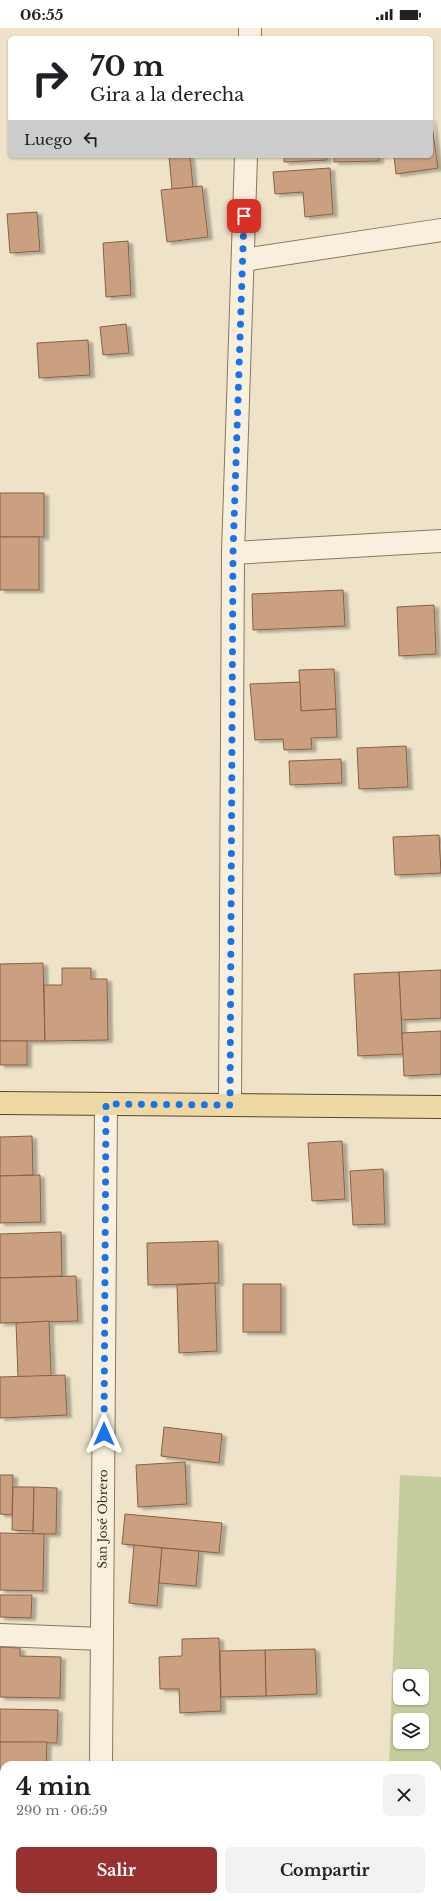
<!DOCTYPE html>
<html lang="es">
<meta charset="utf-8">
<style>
body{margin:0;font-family:"Libre Baskerville",serif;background:#f2f2f2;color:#202124;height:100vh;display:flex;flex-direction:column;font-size:15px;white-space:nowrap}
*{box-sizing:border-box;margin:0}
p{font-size:13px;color:#757577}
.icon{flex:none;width:22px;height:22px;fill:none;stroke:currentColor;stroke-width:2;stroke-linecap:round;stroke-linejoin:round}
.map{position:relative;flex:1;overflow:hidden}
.panel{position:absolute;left:0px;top:1733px;width:441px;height:140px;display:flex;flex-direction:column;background:#fff;border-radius:12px 12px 0 0;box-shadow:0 1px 3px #0004}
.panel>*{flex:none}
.hud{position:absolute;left:8px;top:8px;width:425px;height:122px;border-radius:6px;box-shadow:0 1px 3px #0004;background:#fff;color:#202124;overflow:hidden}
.tools{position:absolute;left:393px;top:1641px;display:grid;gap:8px}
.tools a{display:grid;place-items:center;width:36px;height:36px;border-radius:6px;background:#fff;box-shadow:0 1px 3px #0004;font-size:20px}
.pin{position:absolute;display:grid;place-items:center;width:34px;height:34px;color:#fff;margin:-17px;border-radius:8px;box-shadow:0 2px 6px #0006}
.me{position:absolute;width:44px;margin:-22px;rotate:0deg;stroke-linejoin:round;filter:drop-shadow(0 0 3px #0008)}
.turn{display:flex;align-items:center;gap:14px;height:84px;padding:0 16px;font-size:18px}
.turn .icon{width:52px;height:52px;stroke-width:2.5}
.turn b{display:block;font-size:28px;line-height:34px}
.then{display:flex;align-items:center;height:38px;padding:0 16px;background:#0003;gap:8px;font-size:15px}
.round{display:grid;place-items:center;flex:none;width:42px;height:42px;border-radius:6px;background:#f2f2f2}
.headline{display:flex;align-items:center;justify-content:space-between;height:68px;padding:0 16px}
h1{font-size:24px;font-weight:800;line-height:30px}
.button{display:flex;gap:8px;margin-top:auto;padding:8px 16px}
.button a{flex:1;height:46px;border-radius:6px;background:#973130;color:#fff;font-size:16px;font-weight:800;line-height:46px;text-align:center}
.button a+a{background:#f2f2f2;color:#202124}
.status{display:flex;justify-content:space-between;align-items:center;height:28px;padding:0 20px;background:#fff;direction:ltr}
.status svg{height:11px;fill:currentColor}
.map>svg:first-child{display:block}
.green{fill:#c6cc9d;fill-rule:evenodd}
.building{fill:#caa081;stroke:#886045;filter:url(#shadow)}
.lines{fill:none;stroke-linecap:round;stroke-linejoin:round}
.minor-casing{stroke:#8a765e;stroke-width:24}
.major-casing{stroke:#584432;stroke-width:24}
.minor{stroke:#f8f0dd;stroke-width:22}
.major{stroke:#eed8a3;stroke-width:22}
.route{stroke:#1a73e8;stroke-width:7;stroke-dasharray:0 12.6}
.labels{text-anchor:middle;stroke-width:4;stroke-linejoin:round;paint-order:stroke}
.street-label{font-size:12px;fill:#3b2e21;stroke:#f5edd9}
</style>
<div class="status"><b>06:55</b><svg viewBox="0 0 49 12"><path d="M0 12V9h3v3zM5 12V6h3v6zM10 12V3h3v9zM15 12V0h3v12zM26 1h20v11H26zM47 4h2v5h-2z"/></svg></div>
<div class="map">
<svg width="441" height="1873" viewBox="0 0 441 1873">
<defs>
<filter id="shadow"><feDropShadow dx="4.5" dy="2.5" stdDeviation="1" flood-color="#0004"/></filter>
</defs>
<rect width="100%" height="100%" fill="#eee3c9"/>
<path class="green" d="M 400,1447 L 441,1449 L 441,1788 L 437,1788 L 437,1737 L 389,1737 ZM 400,1648 L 422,1648 L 422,1670 L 400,1670 ZM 400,1692 L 422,1692 L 422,1714 L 400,1714 Z"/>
<g class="building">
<polygon points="431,90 438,140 396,146 394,128 431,128"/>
<polygon points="169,128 190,128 193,159 172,161"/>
<polygon points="284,128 327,128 327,132 284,134"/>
<polygon points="334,128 379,128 379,133 334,134"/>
<polygon points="330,140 333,186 305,189 303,164 275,166 273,144"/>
<polygon points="202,158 208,209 167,214 161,162"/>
<polygon points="37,184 40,223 10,225 7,186"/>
<polygon points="128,213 131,267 106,269 103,215"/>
<polygon points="126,296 129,325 103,327 100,299"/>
<polygon points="88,312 90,347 39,350 37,315"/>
<rect x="0" y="465" width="44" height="44"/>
<rect x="0" y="509" width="39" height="53"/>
<polygon points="343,562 345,598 253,602 252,566"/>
<polygon points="434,577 436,626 399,628 397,579"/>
<polygon points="334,641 336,681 301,683 299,642"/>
<polygon points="300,654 301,683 336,681 337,709 311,710 312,721 284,722 283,711 255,712 250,656"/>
<polygon points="406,718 408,759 359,761 357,720"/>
<polygon points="341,731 342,755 290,757 289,733"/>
<polygon points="439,807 441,845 395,847 393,809"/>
<polygon points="43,935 45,1013 0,1013 0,936"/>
<polygon points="62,940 91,940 91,951 107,951 108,1012 45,1013 44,957 62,957"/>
<polygon points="441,942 441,990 401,992 399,944"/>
<polygon points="399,944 403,1026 358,1028 354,946"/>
<polygon points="441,1003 441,1046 404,1048 402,1005"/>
<rect x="0" y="1013" width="27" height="24"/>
<polygon points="32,1108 33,1147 0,1148 0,1109"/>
<polygon points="342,1113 345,1171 312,1173 308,1115"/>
<polygon points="383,1141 385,1196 353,1197 350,1143"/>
<polygon points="40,1147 41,1194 0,1195 0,1148"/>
<polygon points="61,1204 62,1248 0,1250 0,1206"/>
<polygon points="218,1213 219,1255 148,1257 147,1215"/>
<polygon points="76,1248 78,1293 0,1295 0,1250"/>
<polygon points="215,1255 217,1323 179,1325 177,1257"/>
<rect x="243" y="1256" width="38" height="48"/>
<polygon points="49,1293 51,1348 18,1349 16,1295"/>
<polygon points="65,1347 67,1387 0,1390 0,1349"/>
<polygon points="164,1399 222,1406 219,1435 161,1428"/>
<polygon points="185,1434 187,1476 138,1479 136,1437"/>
<polygon points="0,1447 13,1447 12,1487 0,1486"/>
<polygon points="13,1459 34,1459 33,1503 12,1502"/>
<polygon points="34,1459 57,1460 56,1506 33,1506"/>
<polygon points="125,1486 222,1495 219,1525 122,1516"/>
<polygon points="0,1505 44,1506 43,1563 0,1562"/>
<polygon points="134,1517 162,1520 157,1578 129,1575"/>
<polygon points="162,1520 199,1523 196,1558 159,1555"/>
<polygon points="0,1567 32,1567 31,1590 0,1589"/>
<polygon points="219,1610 221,1683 180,1685 179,1661 160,1661 159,1629 182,1628 182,1611"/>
<polygon points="0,1619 20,1620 20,1628 61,1629 60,1670 0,1669"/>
<polygon points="315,1621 317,1666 266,1668 265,1622"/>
<polygon points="265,1622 266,1668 221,1669 220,1623"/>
<polygon points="0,1681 58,1682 57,1715 0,1714"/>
<polygon points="0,1714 47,1714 46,1737 4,1737 4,1761 0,1761"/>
<rect x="0" y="1827" width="4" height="27"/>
<polygon points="40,1869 40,1873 10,1873 10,1870"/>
</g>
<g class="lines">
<defs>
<g id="minor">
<polyline points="250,10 250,0"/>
<polyline points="243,232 441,202"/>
<polyline points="233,525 441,513"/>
<polyline points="230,1077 233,525 246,128"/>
<polyline points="0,1607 102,1611"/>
<path id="s1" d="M 101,1737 L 106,1076"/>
<polyline points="100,1873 100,1869"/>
</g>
<polyline id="major" points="0,1075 441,1079"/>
</defs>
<use href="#minor" class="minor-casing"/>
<use href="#major" class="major-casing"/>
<use href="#minor" class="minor"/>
<use href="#major" class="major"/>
</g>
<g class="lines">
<polyline class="route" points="104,1406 106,1076 230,1077 233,525 244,188"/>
</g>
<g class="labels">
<g class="street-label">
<text dy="4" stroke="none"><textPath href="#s1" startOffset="246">San José Obrero</textPath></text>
</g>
</g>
</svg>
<div class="tools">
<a><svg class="icon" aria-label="search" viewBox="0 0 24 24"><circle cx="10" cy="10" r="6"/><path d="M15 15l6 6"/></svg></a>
<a><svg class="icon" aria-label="layers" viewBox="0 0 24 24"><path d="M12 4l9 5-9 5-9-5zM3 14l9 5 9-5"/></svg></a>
</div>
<div class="pin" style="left:244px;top:188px;background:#d93025"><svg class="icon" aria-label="arrive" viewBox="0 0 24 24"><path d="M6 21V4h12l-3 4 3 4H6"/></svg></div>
<svg class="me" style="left:104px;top:1406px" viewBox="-20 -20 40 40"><path d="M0-17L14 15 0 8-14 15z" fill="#1a73e8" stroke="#fff" stroke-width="4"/></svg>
<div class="hud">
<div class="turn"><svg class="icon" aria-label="right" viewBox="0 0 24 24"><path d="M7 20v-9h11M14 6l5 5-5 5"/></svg><div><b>70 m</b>Gira a la derecha</div></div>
<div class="then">Luego<svg class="icon" aria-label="left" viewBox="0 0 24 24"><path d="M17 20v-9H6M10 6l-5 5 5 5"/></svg></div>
</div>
<section class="panel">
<div class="headline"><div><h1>4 min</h1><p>290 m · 06:59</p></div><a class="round"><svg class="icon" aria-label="close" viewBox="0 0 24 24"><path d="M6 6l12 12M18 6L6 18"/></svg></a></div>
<div class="button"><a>Salir</a><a>Compartir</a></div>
</section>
</div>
